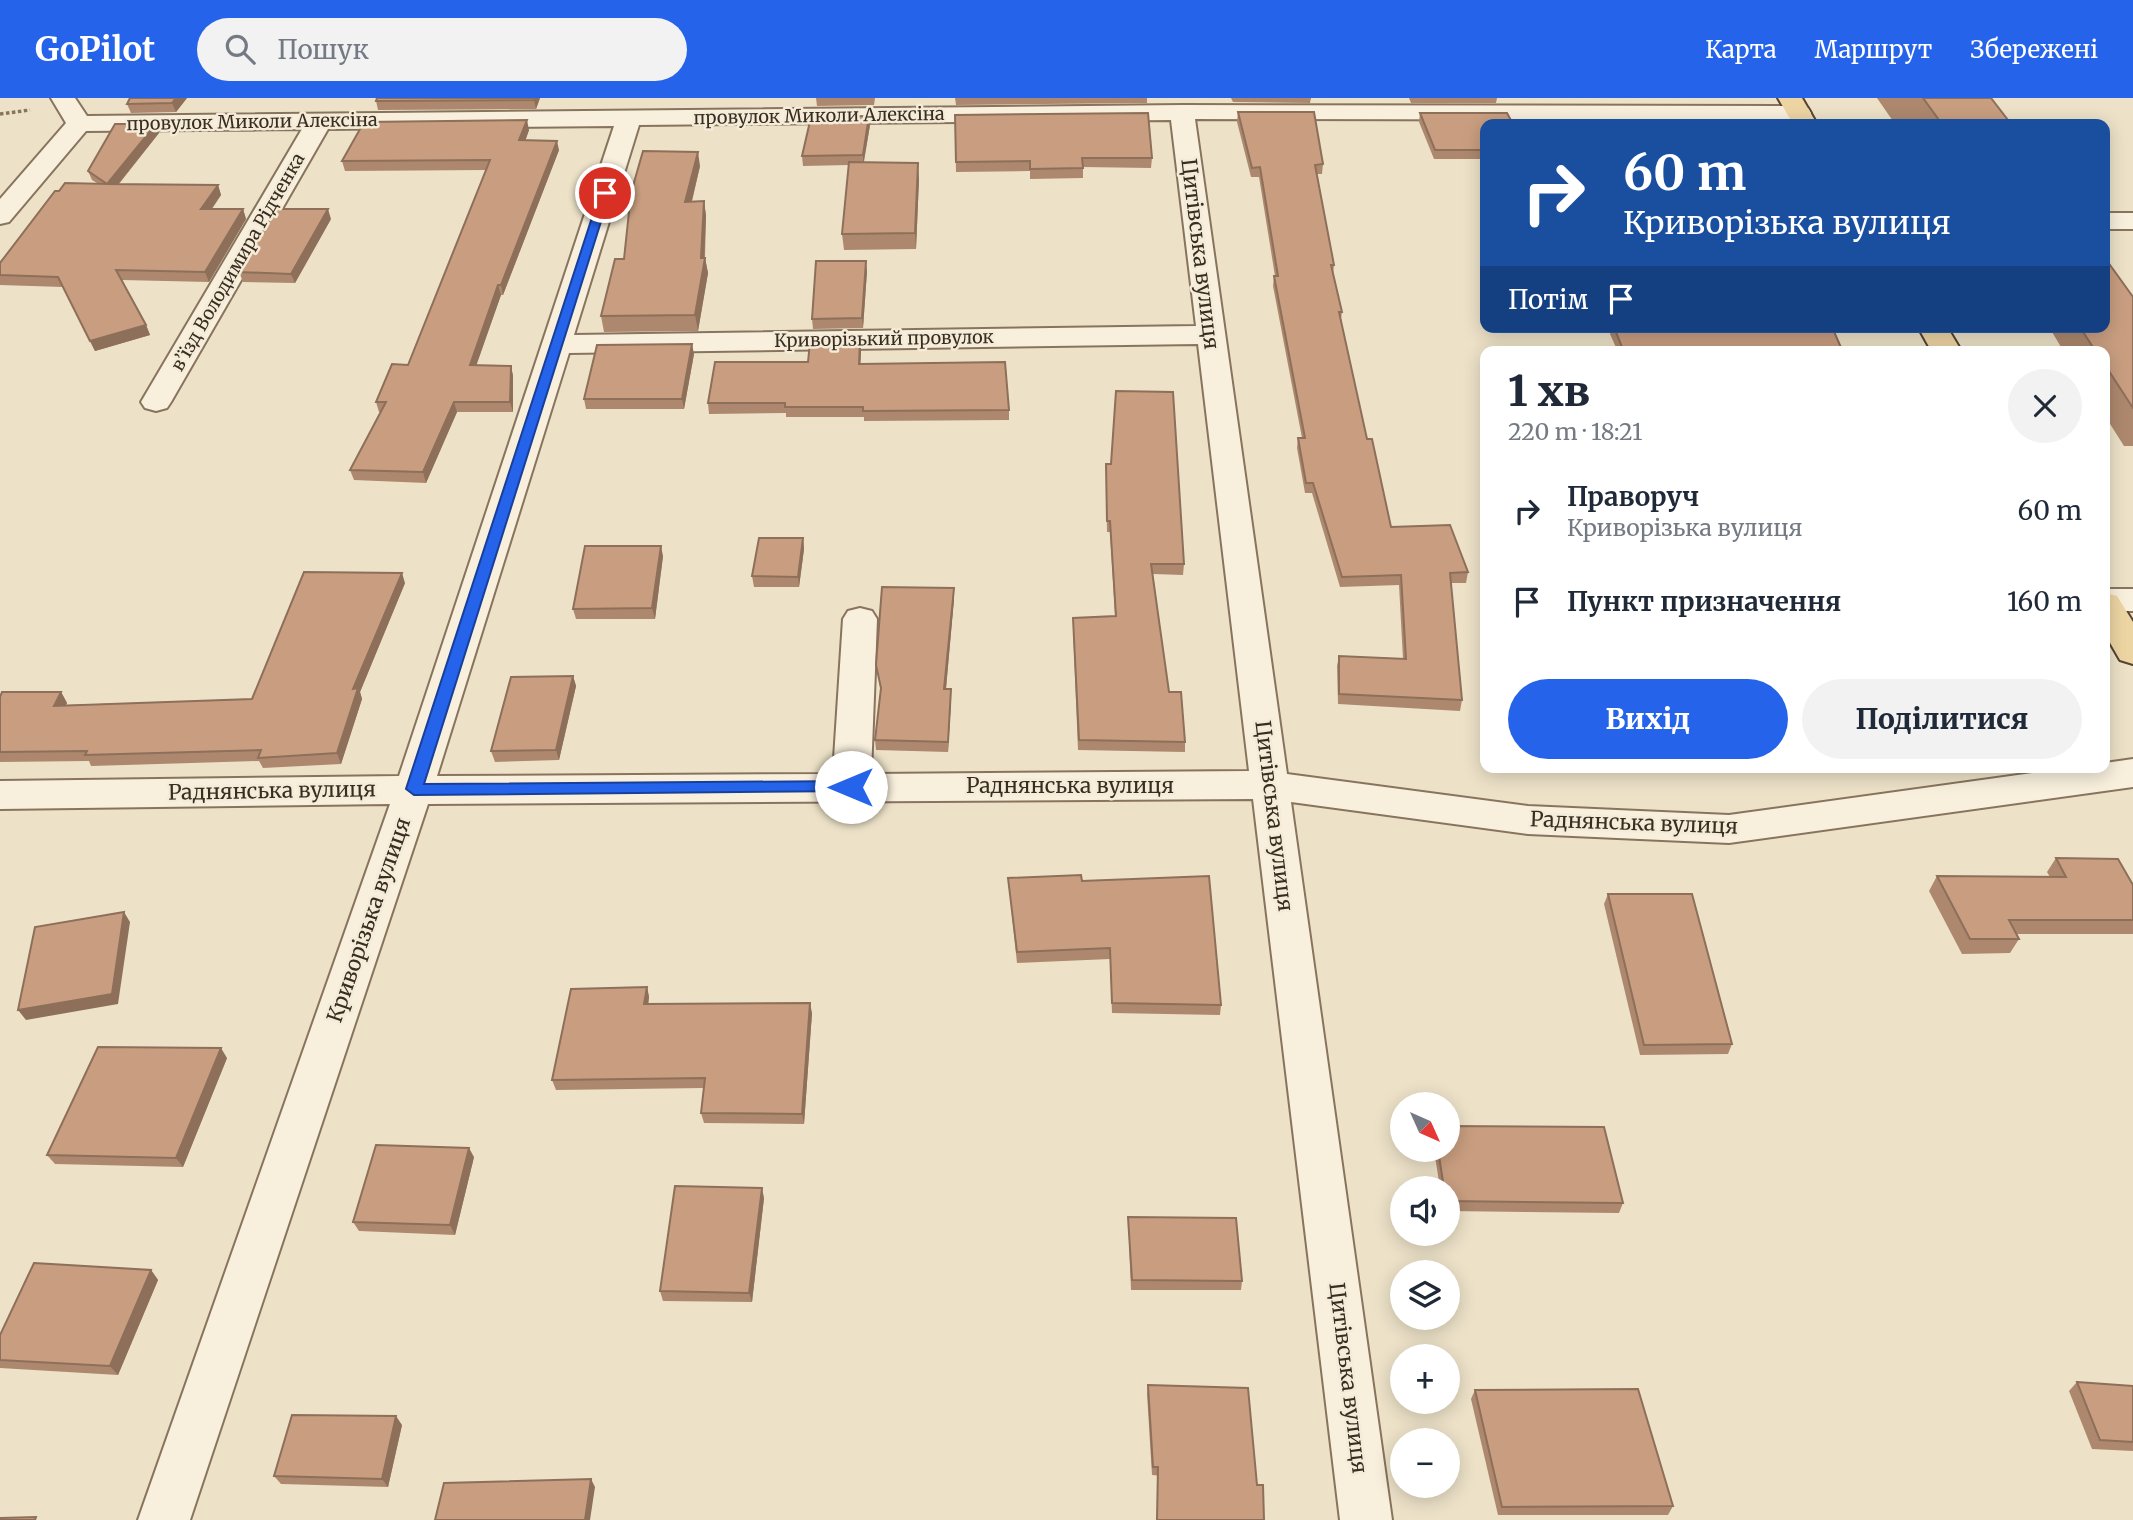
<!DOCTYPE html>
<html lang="uk">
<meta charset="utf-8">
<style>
body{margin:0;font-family:Merriweather,serif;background:#f2f2f3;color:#1f2937;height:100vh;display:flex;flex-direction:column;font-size:26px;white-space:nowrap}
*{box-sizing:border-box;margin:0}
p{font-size:23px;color:#747a83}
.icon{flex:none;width:38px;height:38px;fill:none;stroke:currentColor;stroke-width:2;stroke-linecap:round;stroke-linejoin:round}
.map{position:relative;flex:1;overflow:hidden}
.details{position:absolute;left:1480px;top:248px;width:630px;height:427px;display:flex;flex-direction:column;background:#fff;border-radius:14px;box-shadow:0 4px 18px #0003}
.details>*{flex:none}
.hud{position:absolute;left:1480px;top:21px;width:630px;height:214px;border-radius:14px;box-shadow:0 4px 18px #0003;background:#1a4fa0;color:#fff;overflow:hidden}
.needle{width:46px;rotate:135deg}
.fabs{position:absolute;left:1390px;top:994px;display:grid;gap:14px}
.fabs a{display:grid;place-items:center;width:70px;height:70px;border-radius:50%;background:#fff;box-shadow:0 4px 18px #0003;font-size:35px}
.pin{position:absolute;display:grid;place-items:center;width:60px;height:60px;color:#fff;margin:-30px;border:4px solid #fff;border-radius:50%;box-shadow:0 2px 7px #0007}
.me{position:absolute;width:77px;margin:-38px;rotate:270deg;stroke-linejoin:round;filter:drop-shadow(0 0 5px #0008)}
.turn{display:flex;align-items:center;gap:24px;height:147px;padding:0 28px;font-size:32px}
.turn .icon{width:91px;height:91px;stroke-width:2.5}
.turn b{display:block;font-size:49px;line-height:60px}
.then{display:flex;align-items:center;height:66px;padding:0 28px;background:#0003;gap:14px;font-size:26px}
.round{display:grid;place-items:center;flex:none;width:74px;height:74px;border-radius:37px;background:#f2f2f3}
.overview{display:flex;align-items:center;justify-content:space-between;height:119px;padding:0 28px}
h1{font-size:42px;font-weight:800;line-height:52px}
.cta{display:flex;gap:14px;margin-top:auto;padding:14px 28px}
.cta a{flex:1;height:80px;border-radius:42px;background:#2563eb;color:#fff;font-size:28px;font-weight:800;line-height:80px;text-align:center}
.cta a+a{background:#f2f2f3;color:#1f2937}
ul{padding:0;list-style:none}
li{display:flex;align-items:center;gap:21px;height:91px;padding:0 28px}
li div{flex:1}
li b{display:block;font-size:26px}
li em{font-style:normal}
header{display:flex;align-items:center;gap:42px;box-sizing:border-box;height:98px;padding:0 35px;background:#2563eb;color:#fff}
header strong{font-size:33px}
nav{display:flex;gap:38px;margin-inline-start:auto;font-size:24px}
.search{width:490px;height:63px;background:#f2f2f3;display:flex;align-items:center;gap:18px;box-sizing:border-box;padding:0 24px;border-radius:38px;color:#747a83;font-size:26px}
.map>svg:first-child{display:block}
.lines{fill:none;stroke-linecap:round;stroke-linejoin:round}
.minor-casing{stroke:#88745e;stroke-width:4}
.major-casing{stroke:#564332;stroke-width:4}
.path{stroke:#88745e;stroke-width:3.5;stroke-dasharray:3.5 2.5;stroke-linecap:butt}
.minor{fill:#f8efdc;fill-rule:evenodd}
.major{fill:#edd5a3;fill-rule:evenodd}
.wall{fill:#ad886e}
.shaded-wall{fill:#8d6f5a}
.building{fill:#c99e80;stroke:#8d6f5a;stroke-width:2}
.route{fill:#2563eb;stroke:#184099;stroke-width:2}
.labels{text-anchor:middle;stroke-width:5;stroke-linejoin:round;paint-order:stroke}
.far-street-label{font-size:18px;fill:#392d21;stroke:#f4ecd8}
.street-label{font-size:21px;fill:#392d21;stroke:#f4ecd8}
</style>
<header>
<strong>GoPilot</strong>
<div class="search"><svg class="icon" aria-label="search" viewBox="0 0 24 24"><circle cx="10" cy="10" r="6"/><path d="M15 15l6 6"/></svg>Пошук</div>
<nav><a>Карта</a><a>Маршрут</a><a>Збережені</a></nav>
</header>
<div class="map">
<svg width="2133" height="1422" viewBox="0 0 2133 1422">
<rect width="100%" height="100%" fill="#ede2c8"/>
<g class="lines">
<defs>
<g id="minor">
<path d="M 51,0 L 75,0 L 87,18 L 1182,7 L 1799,8 L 1808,10 L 1811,15 L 1808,20 L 1799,22 L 1195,21 L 1287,676 L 1528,708 L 1729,717 L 2069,670 L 2105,670 L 2105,665 L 2133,661 L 2133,689 L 1729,745 L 1528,736 L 1291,704 L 1392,1422 L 1340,1422 L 1253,701 L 428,706 L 190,1422 L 138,1422 L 390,706 L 0,711 L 0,683 L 399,678 L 614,28 L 328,31 L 171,304 L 167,310 L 156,313 L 145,310 L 141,304 L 302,31 L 86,33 L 9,124 L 0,126 L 0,101 L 66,25 ZM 1171,22 L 1196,228 L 574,237 L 639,27 ZM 1198,246 L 1249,673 L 871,676 L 877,521 L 872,513 L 860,510 L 848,513 L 843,521 L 833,676 L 437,678 L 569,255 Z"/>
<rect x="2105" y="115" width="28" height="16"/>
<rect x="2105" y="491" width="28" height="22"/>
</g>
<g id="major">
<polygon points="1778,0 1802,0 1817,26 1793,26"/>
<polygon points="1918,229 1947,229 1962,254 1932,254"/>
<polygon points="2105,495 2117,498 2133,524 2133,566 2120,562 2105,536"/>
</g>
</defs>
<use href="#minor" class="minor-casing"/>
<use href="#major" class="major-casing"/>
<polyline class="path" points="0,16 30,12"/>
<use href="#minor" class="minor"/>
<use href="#major" class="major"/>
</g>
<g class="wall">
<polygon points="187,0 176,14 131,15 127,6"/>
<polygon points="540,0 536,11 378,12 376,3"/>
<polygon points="816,0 875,0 874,7 817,8"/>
<polygon points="955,0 1147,0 1147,5 956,7"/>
<polygon points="1231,0 1311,0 1310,5 1233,4"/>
<polygon points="1409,0 1497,0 1496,5 1411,5"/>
<polygon points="1877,0 1991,0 2011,26 1895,26"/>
<polygon points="1238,14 1323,66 1322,76 1317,76 1334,167 1333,177 1342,214 1341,221 1367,341 1391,429 1468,474 1466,485 1451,485 1462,602 1460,613 1338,606 1337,568 1339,558 1403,561 1399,487 1340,489 1312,395 1305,395 1297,350 1298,340 1302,340 1273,188 1274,178 1275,178 1259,79 1251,79 1237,24"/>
<polygon points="1420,15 1486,26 1486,61 1434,61 1419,24"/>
<polygon points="955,17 1152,60 1151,70 1083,69 1083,80 1030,81 1030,73 956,74"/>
<polygon points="869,18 870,27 864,64 919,81 916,151 844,152 842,136 849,67 803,68 802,58"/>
<polygon points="156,26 159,35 119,86 218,87 221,97 212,111 243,111 246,121 209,184 121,182 146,227 150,237 95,253 63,189 0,187 0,165 59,93 97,85 92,82 88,73"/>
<polygon points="529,32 525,43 559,52 503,197 501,197 476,267 511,268 513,278 513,314 457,314 426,385 354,382 350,372 381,314 379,314 376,304 408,267 486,72 345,73 342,63"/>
<polygon points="700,68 692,103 704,103 706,118 705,160 708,175 698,233 604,234 601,218 624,161"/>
<polygon points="331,121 295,185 243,184 239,174"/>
<polygon points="867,173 863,230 813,231 812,221"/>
<polygon points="2133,199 2133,348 2124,348 2105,318 2105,254 2064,254 2049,229 2105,229"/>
<polygon points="1612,229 1832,229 1843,254 1618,254 1610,236"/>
<polygon points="861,253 860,266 1009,312 1009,322 864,323 864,319 786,319 786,315 709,316 708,305 808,264"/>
<polygon points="694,256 684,311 586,311 584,301"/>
<polygon points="1106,376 1184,466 1183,477 1153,476 1169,594 1185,644 1185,654 1078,652 1073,531 1115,518 1110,434 1107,434"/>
<polygon points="803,440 804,451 799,489 754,489 752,478"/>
<polygon points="663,458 655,521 576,521 573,511"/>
<polygon points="405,485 360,594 362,601 341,666 263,670 259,663 91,668 89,663 0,664 0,599 61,594 67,605 66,607 252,601"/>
<polygon points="954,501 946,591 951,591 951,602 948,654 876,652 875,642 881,594 876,567"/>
<polygon points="573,578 576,588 559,662 495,664 491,653"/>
<polygon points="2056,760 2133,787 2133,836 2016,836 2019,841 2010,855 1962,856 1929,793 1937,778 2050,779 2047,774"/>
<polygon points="1008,780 1082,783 1221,907 1220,917 1112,915 1110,861 1017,865"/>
<polygon points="1608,796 1732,946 1728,956 1640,957 1604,806"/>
<polygon points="647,889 649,899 648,906 812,915 804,1026 704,1025 701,1015 704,990 556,992 552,982"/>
<polygon points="227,960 183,1069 55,1066 47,1057"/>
<polygon points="1434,1052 1447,1052 1623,1105 1619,1115 1447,1113 1447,1090 1440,1090"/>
<polygon points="474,1059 455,1137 359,1133 353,1124"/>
<polygon points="764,1100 752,1204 663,1203 660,1193"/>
<polygon points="1128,1119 1242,1183 1241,1192 1131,1192"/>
<polygon points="151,1172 158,1182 118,1277 0,1270 0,1237"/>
<polygon points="2077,1284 2133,1288 2133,1353 2092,1351 2069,1293"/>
<polygon points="1148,1287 1257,1387 1152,1377 1147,1296"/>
<polygon points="1475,1292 1673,1408 1668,1417 1498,1417 1471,1301"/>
<polygon points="402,1327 388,1389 281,1386 274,1378"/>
</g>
<g class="shaded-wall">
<polygon points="176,0 187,0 176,14 172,5"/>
<polygon points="535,0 540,0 536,11 534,2"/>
<polygon points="869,18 870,27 863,67 863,57"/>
<polygon points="527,22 529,32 522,52 519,42"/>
<polygon points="156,26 159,35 111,95 107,86"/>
<polygon points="557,43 559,52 503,197 501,187"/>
<polygon points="698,54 700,68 688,119 685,104"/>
<polygon points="918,65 919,81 916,151 915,135"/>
<polygon points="218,87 221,97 205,120 201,111"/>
<polygon points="704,103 706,118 704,165 705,160 708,175 698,233 695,217 701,160"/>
<polygon points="243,111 246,121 209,184 205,174"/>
<polygon points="328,111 331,121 295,185 291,176"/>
<polygon points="866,163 867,173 863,230 862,220"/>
<polygon points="498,187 501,197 473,277 470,267"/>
<polygon points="146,227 150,237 95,253 90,243"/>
<polygon points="860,243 861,253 860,277 859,266"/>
<polygon points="692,246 694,256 684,311 682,301"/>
<polygon points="511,268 513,278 513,314 510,304"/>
<polygon points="454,304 457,314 426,385 423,374"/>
<polygon points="803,440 804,451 799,489 798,479"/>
<polygon points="661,448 663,458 655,521 652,510"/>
<polygon points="402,475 405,485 360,594 362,601 341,666 337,655 353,591"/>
<polygon points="954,490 954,501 945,601 944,591"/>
<polygon points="573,578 576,588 559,662 556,652"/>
<polygon points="951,591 951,602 948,654 948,644"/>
<polygon points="61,594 67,605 60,618 54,608"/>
<polygon points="124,814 130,824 118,906 26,922 18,912"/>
<polygon points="647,889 649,899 647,916 644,906"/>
<polygon points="810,905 812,915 804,1026 802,1016"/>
<polygon points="221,950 227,960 183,1069 176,1060"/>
<polygon points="469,1050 474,1059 455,1137 450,1127"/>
<polygon points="762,1090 764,1100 752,1204 749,1195"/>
<polygon points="151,1172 158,1182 118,1277 110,1268"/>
<polygon points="396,1318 402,1327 388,1389 382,1381"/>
<polygon points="591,1381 595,1389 590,1422 585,1422"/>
</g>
<g class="building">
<polygon points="130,0 176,0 172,5 127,6"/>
<polygon points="377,0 535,0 534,2 376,3"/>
<polygon points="1923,0 1991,0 2011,26 1942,26"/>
<polygon points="1238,14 1314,14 1323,66 1315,67 1334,167 1331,167 1342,214 1339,214 1367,341 1372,341 1391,429 1450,427 1468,474 1450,475 1462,602 1339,596 1339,558 1406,561 1401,477 1342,479 1313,385 1306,385 1298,340 1305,340 1274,178 1278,178 1260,69 1252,70"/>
<polygon points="1148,15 1152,60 1082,60 1083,70 1030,71 1030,63 956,64 955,17"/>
<polygon points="1420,15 1507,15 1513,26 1486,26 1486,52 1435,52"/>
<polygon points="869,18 863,57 802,58 811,19"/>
<polygon points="527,22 519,42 557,43 501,187 498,187 470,267 511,268 510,304 454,304 423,374 350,372 386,304 376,304 392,266 408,267 490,62 342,63 364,24"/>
<polygon points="115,26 156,26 107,86 218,87 201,111 243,111 205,174 116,172 146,227 90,243 58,179 0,177 0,165 55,93 59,93 65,85 107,86 88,73"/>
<polygon points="643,53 698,54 685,104 704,103 701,160 705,160 695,217 601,218 615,161 624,161 631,95"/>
<polygon points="849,64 918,65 915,135 842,136"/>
<polygon points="276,111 328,111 291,176 239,174"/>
<polygon points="2105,160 2133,199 2133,310 2105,267 2105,254 2096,254 2080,229 2105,229"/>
<polygon points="816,163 866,163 862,220 812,221"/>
<polygon points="1614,229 1832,229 1843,254 1624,254"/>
<polygon points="860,243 859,266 1005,264 1009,312 863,313 863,309 785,309 785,305 708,305 715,264 808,264 810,244"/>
<polygon points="692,246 682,301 584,301 597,247"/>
<polygon points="1116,293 1173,294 1184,466 1151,466 1169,594 1181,594 1185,644 1079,642 1073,520 1116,518 1110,423 1107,423 1106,366 1111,366"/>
<polygon points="759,440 803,440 798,479 752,478"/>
<polygon points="585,448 661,448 652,510 573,511"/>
<polygon points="304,474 402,475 353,591 358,590 337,655 258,660 261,652 85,657 87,653 0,654 0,599 2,594 61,594 54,608 252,601"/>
<polygon points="882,489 954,490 944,591 951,591 948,644 875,642 881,590 876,567"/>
<polygon points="573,578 556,652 491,653 511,579"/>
<polygon points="2056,760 2118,761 2133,787 2133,822 2009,822 2019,841 1970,841 1937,778 2066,779"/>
<polygon points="1081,777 1082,783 1209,778 1221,907 1112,905 1110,850 1017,854 1008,780"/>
<polygon points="1608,796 1692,796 1732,946 1644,947"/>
<polygon points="124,814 112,896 18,912 35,829"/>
<polygon points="647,889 644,906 810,905 802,1016 701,1015 705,980 552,982 571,891"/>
<polygon points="98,949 221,950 176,1060 47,1057"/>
<polygon points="1447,1028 1604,1029 1623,1105 1447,1103 1447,1090 1444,1090 1438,1052 1447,1052"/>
<polygon points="376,1047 469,1050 450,1127 353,1124"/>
<polygon points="675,1088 762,1090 749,1195 660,1193"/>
<polygon points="1128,1119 1236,1120 1242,1183 1132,1182"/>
<polygon points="34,1165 151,1172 110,1268 0,1262 0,1237"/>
<polygon points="2077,1284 2133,1288 2133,1344 2100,1342"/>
<polygon points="1148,1287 1248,1290 1257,1387 1263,1387 1264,1422 1157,1422 1158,1369 1153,1369"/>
<polygon points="1638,1291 1673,1408 1502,1409 1475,1292"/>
<polygon points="292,1317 396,1318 382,1381 274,1378"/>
<polygon points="591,1381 585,1422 435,1422 444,1385"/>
<polygon points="36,1419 35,1422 0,1422 0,1420"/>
</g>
<polygon class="route" points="605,92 610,95 424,686 851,683 856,685 859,689 856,693 414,697 406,691 600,95"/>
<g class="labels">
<g class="far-street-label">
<text transform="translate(819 18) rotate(-1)" y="6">провулок Миколи Алексіна</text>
<text transform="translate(252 24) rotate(-1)" y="6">провулок Миколи Алексіна</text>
<text transform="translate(238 164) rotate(-60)" y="6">в’їзд Володимира Рідченка</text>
<text transform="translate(884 241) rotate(-1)" y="6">Криворізький провулок</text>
</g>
<g class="street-label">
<text transform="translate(1200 156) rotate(83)" y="7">Цитівська вулиця</text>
<text x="1070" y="695">Раднянська вулиця</text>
<text transform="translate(272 693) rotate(-1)" y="7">Раднянська вулиця</text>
<text transform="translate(1274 718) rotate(83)" y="7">Цитівська вулиця</text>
<text transform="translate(1634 725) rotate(2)" y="7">Раднянська вулиця</text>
<text transform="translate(369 822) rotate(-71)" y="7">Криворізька вулиця</text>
<text transform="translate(1348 1280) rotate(83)" y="7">Цитівська вулиця</text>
</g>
</g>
</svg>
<div class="fabs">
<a><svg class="needle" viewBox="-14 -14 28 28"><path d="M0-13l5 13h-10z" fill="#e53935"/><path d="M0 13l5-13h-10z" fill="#747a83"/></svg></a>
<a><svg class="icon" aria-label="sound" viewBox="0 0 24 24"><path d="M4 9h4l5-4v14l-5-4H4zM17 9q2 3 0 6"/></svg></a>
<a><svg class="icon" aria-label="layers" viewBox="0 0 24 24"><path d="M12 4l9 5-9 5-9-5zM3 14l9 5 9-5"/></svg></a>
<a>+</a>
<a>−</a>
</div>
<div class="pin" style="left:605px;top:95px;background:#d93025"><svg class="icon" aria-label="arrive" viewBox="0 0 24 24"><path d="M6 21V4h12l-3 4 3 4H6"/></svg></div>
<svg class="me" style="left:851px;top:689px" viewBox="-20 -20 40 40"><circle r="19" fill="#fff"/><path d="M0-13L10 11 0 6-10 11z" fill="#2563eb"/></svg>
<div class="hud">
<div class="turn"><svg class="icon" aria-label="right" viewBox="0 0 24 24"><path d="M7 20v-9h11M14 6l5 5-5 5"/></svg><div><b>60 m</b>Криворізька вулиця</div></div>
<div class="then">Потім<svg class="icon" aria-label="arrive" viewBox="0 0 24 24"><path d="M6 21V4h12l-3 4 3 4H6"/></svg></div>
</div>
<section class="details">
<div class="overview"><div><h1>1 хв</h1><p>220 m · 18:21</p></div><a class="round"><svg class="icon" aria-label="close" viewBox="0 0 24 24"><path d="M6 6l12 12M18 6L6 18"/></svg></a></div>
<ul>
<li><svg class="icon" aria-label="right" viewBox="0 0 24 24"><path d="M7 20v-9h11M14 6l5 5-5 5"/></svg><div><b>Праворуч</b><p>Криворізька вулиця</p></div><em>60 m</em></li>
<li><svg class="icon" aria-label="arrive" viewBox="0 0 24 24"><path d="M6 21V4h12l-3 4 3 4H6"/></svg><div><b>Пункт призначення</b></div><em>160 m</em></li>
</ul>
<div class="cta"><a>Вихід</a><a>Поділитися</a></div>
</section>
</div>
